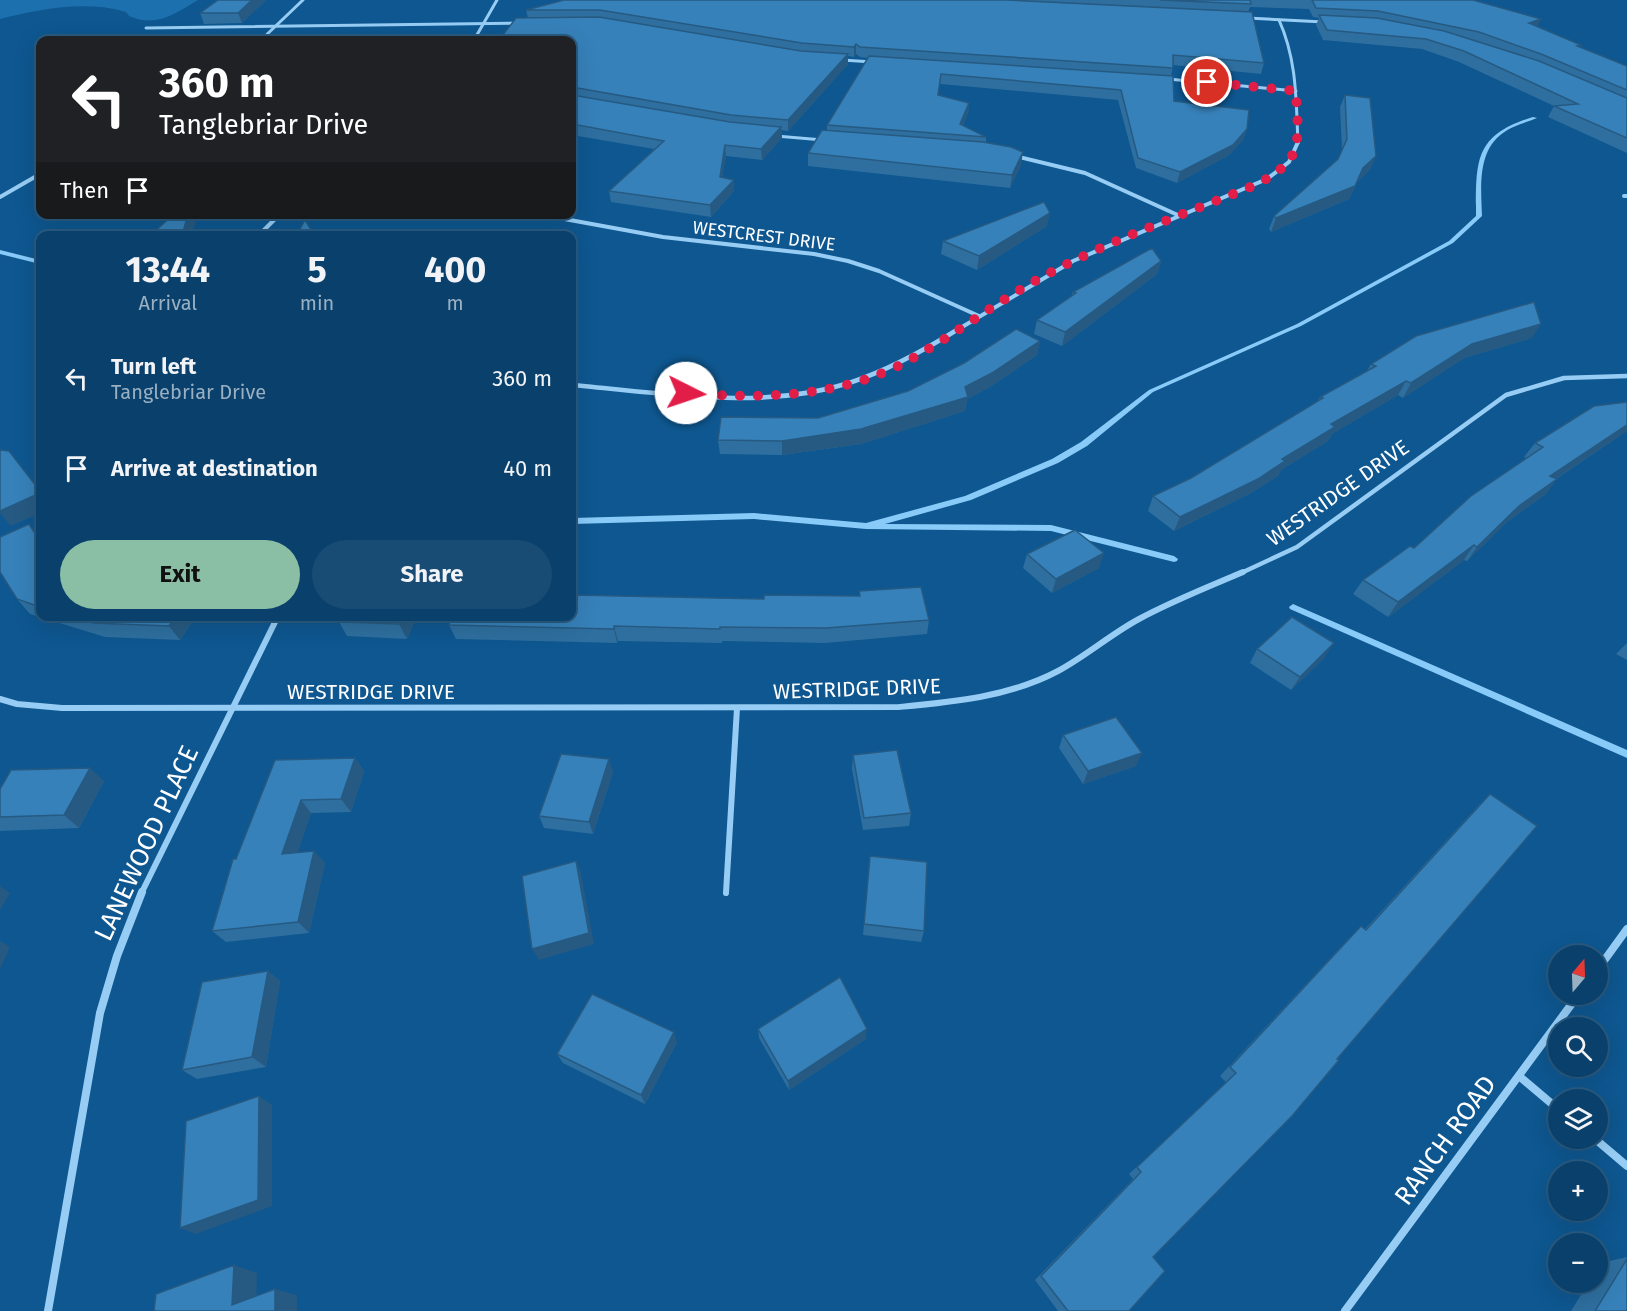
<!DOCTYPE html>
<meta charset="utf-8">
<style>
body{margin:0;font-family:"Fira Sans",sans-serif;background:#184c74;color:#f1f3f6;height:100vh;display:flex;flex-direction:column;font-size:22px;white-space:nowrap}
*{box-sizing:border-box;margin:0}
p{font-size:20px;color:#99afc2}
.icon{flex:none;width:33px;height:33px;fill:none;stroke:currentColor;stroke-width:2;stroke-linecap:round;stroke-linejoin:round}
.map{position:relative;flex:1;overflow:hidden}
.details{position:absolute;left:36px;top:231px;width:540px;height:390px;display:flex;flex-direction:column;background:#0a416c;border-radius:12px;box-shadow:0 6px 24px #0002,0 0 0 2px #2a5a7f}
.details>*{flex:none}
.banner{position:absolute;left:36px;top:36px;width:540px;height:183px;border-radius:12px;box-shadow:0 6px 24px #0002,0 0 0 2px #2a5a7f;background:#202124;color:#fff;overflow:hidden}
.needle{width:39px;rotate:19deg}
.buttons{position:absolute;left:1548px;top:945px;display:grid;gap:12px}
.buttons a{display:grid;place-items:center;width:60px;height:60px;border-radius:50%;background:#0a416c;box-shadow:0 6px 24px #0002,0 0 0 2px #2a5a7f;font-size:30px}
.pin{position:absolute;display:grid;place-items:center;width:51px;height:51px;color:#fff;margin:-26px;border:3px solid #fff;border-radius:50%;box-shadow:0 2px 6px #0007}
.me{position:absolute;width:66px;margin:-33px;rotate:94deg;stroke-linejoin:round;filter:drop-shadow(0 0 4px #0008)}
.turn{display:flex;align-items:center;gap:21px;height:126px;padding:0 24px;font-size:27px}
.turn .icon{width:78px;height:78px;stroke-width:2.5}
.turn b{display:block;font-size:42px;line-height:51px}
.then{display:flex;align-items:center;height:57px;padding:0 24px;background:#0003;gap:12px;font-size:22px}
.eta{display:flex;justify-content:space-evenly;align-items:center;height:102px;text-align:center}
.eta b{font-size:36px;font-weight:700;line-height:42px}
.cta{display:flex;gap:12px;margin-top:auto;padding:12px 24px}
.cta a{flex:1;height:69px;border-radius:36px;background:#8abfa5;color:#111;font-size:24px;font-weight:700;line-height:69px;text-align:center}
.cta a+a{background:#184c74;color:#f1f3f6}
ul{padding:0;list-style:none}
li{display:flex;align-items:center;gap:18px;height:90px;padding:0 24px}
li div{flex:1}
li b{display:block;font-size:22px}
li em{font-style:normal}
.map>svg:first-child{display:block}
.green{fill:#1c70ad}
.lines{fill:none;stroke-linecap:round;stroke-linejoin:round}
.stream{fill:#88caf8;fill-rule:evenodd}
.street-far4{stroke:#97cdf4;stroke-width:3}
.street-far3{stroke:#97cdf4;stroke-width:4}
.street-far2{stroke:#97cdf4;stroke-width:4.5}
.street-far1{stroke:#97cdf4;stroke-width:6}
.street{stroke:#97cdf4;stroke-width:8}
.wall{fill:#2e6f9f}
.shaded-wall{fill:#265a82}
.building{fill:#3681b9;stroke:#265a82;stroke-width:1.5}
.route{stroke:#e11d48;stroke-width:10;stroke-dasharray:0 18}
.labels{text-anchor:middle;stroke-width:6;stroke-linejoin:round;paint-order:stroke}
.far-street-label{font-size:18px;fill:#fff;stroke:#0e5790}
.street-label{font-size:21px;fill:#fff;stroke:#0e5790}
.near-street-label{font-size:26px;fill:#fff;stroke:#0e5790}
</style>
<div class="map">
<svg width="1627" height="1311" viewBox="0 0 1627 1311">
<rect width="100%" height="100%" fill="#0e5790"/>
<path class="green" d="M 0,0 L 198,0 C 175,14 156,28 129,16 L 126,12 C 86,0 40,9 0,19 Z"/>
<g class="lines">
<g class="stream">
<path d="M 1533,117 L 1537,118 C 1526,123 1513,125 1503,133 C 1477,151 1481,188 1482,216 L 1453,243 L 1301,326 L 1153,392 L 1087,446 L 1058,463 L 971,500 L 885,524 L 1051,525 L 1174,556 L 1178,559 L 1177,561 L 1174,562 L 1051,531 L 866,529 L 754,519 L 572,524 L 572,518 L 754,513 L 866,523 L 965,496 L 1052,459 L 1081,442 L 1149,390 L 1297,324 L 1449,241 L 1476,216 C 1476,160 1474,135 1533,117 Z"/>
<polygon points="0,250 40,260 40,264 0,254"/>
<polygon points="1293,604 1627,750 1627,758 1290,609 1289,607"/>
</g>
<g class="street-far4">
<polyline points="1247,18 1324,22"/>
<path d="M 1279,20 C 1297,60 1296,100 1298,143"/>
<polyline points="146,28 520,23"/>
<polyline points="261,40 303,0"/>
<polyline points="474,40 497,0"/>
<polyline points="842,60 873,62"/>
<polyline points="1168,79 1296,91"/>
<polyline points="776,136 823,140"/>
</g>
<g class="street-far3">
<polyline points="1015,156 1085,173 1180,216"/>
<polyline points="1624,196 1627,196"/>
<polyline points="0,197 40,174"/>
<polyline points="537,214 663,237 814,254 848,261 879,271 979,316"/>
<polyline points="258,236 280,214"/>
<polyline points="957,330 1073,261 1267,179 1289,162 1298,142"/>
</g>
<g class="street-far2">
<path d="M 572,385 C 662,393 761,411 849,383 C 889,370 925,350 960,328"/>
<polyline points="1239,574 1297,547 1506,395 1564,378 1627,376"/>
</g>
<g class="street-far1">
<path d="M 0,699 L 17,704 L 62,708 L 899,707 C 953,702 1009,697 1058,671 C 1086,656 1111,634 1139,619 C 1172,601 1208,587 1243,572"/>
<polyline points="726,893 737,708"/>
<polyline points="141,894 278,616"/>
</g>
<g class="street">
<polyline points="1598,969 1627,929"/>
<polyline points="1519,1076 1558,1109"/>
<polyline points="1594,1138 1627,1166"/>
<polyline points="48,1311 100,1013 117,956 142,892"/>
<polyline points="1345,1311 1579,994"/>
</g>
</g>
<g class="wall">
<polygon points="218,0 266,0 242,23 204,24 200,13"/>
<polygon points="564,0 1473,0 1537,26 1580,47 1627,66 1627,153 1548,117 1554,106 1459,62 1422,49 1323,40 1316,25 1319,18 1313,17 1309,9 1250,7 1248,12 1264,63 1261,74 1173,65 1171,76 1174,101 1247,129 1243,140 1229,155 1177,183 1136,168 1118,100 940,84 938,95 969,103 968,113 963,125 986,137 986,143 1021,165 1010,188 808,166 808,153 827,130 827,125 868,58 860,57 856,54 854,57 848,56 848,64 788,131 781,130 782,138 762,160 726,156 722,177 734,180 734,191 711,217 611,202 609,191 654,149 572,135 572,40 528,18 526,10"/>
<polygon points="1345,95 1376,156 1370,169 1358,181 1349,199 1271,232 1269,229 1274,216 1338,159 1342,150 1340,107"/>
<polygon points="1047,226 977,270 941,254 943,241"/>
<polygon points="1161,261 1157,274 1062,346 1034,334 1037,320 1072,295 1073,292"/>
<polygon points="1532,338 1464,358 1403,398 1398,395 1332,434 1328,441 1281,470 1278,476 1251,493 1174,531 1148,511 1153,496 1191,478 1318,401 1320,397 1367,371 1371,364"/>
<polygon points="1040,341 1037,355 990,387 967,399 965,411 861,444 782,455 720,454 718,440 818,418 908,391"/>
<polygon points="1627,402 1627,431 1556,479 1546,494 1508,521 1467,561 1464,560 1388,617 1353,594 1363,580 1414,548 1526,458 1524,457 1535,443"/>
<polygon points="40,538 40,616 196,616 180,640 105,637 30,614 17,599"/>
<polygon points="1027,554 1099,568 1052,593 1023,568"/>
<polygon points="859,591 929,620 927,634 825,643 722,641 722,643 618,641 617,643 456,639 449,625 764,599 859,596"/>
<polygon points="342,616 417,616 407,639 347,636 339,622"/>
<polygon points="1627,643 1627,660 1616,654"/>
<polygon points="1257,649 1325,657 1291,690 1250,663"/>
<polygon points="1063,735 1136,766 1083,784 1059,748"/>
<polygon points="853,755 911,813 909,826 863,830 852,769"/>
<polygon points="355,758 364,771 351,812 311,813 297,853 325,863 309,933 226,942 212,931 236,859 275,760"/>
<polygon points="613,772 593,834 544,828 539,816"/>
<polygon points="104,781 79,828 0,831 0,789"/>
<polygon points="1490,794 1153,1257 1129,1311 1058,1311 1035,1280 1133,1179 1129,1174 1226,1082 1220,1076 1349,938 1361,926 1365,929 1477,807"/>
<polygon points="870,856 924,931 921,942 863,935"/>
<polygon points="268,971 280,981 266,1067 197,1079 182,1070"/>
<polygon points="758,1029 866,1039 789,1090 759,1038"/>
<polygon points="677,1042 645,1104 563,1063 557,1054"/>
<polygon points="1627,1257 1627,1311 1571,1311 1589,1282 1598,1282 1598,1269 1601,1263"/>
</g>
<g class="shaded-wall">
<polygon points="252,0 266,0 242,23 238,13"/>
<polygon points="1541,19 1536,29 1529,23"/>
<polygon points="856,44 856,54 854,57 854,47"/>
<polygon points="848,54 848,64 788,131 788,120"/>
<polygon points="969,103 968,113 959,134 960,124"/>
<polygon points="781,127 782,138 762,160 761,149"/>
<polygon points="1247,129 1243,140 1229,155 1177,183 1180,172"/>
<polygon points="725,145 726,156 720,188 720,177"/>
<polygon points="1023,152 1021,165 1010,188 1012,175"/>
<polygon points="1376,156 1370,169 1358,181 1349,199 1271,232 1276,218 1363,168"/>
<polygon points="734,180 734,191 711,217 710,205"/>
<polygon points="1050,213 1047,226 977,270 979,256"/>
<polygon points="188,214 198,214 192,236 182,236"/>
<polygon points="1161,261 1157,274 1062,346 1065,332"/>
<polygon points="1541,324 1532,338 1464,358 1403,398 1411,383 1472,344"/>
<polygon points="1040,341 1037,355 990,387 967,399 965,411 861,444 782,455 782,441 965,387"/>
<polygon points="1406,381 1398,395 1332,434 1328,441 1281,470 1278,476 1251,493 1174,531 1180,517 1282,459 1331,424"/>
<polygon points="1627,425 1627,431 1539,490 1550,476"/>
<polygon points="1557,479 1546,494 1508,521 1467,561 1477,547 1519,506"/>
<polygon points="40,493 40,513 11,526 0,513 0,511"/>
<polygon points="29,524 40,538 40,541"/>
<polygon points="1474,545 1464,560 1388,617 1398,602"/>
<polygon points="1104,553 1099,568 1052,593 1056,579"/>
<polygon points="175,616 196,616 180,640 169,626"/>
<polygon points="403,616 417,616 407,639 399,624"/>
<polygon points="614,626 618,641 617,643 614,629"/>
<polygon points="1334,643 1325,657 1291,690 1300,677"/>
<polygon points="1142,753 1136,766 1083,784 1088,771"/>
<polygon points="355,758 364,771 351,812 341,799"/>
<polygon points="609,759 613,772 593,834 589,822"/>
<polygon points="90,768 104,781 79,828 64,815"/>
<polygon points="301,800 311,813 293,867 282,854"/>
<polygon points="314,851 325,863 309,933 298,922"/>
<polygon points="576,861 581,873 594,944 539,960 532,949"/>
<polygon points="0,886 10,893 0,910"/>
<polygon points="0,941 10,947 0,969"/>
<polygon points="268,971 280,981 266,1067 252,1057"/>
<polygon points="867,1029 866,1039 789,1090 788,1081"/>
<polygon points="674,1032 677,1042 645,1104 641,1095"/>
<polygon points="259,1096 272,1105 272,1206 196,1234 180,1228"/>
<polygon points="234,1265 257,1273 256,1311 232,1305"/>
<polygon points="275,1289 297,1295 297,1311 275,1311"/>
</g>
<g class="building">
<polygon points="218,0 252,0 238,13 200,13"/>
<polygon points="564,0 1007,0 1252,12 1264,63 1173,55 1173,68 860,47 856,44 854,47 802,43 600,10 526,10"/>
<polygon points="1160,0 1250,0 1251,4"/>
<polygon points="1312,0 1473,0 1541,19 1529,23 1581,45 1577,46 1627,66 1627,90 1541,54 1479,32 1378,11 1316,8"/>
<polygon points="1319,15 1377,18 1444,31 1539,61 1627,98 1627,138 1554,106 1578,104 1464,51 1426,39 1327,30"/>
<polygon points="599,17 801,51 848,54 788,120 731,115 572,87 572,40 499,40 516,18"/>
<polygon points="869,56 1173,76 1174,101 1249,110 1247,129 1233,145 1180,172 1138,158 1121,90 941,74 938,95 969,103 960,124 986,137 827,125"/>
<polygon points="572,95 730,122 781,127 761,149 725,145 720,177 734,180 710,205 609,191 664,141 572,124"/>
<polygon points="1345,95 1370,98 1376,156 1363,168 1355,186 1276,218 1274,216 1338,159 1347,139"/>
<polygon points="822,130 983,142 1011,147 1023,152 1012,175 808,153"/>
<polygon points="1044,202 1050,213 979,256 943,241"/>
<polygon points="174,214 188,214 182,236 152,236 153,233"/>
<polygon points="305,220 315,236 296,236"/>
<polygon points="1152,248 1161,261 1065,332 1037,320 1076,293 1073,292"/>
<polygon points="1534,302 1541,324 1472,344 1411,383 1406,381 1331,424 1335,427 1282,459 1285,461 1258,479 1180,517 1153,496 1191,478 1323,398 1320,397 1376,366 1371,364 1416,336"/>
<polygon points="1016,329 1040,341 992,373 965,387 968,397 861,429 782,441 718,440 721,417 818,418 908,391 964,363"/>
<polygon points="1627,402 1627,425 1550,476 1557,479 1519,506 1477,547 1474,545 1398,602 1363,580 1410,546 1414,548 1471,496 1543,447 1535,443 1594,406"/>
<polygon points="0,450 9,451 40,491 40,493 0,511"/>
<polygon points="29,524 40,541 40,607 17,599 0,572 0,537"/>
<polygon points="1075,530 1104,553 1056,579 1027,554"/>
<polygon points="921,587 929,620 826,628 720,627 720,629 614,626 614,629 449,625 452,616 572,616 572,595 764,599 764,595 860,596 859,591"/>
<polygon points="72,616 175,616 169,626 93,623"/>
<polygon points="342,616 403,616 399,624 339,622"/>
<polygon points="1292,617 1334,643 1300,677 1257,649"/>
<polygon points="1116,717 1142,753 1088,771 1063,735"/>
<polygon points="897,750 911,813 864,818 853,755"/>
<polygon points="561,754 609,759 589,822 539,816"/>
<polygon points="355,758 341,799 301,800 282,854 314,851 298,922 212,931 233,859 236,859 275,760"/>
<polygon points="90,768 64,815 0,817 0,789 11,770"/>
<polygon points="1490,794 1537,826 1337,1059 1339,1060 1292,1116 1153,1257 1165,1271 1129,1311 1068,1311 1041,1276 1141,1172 1137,1167 1236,1073 1230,1067 1361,926 1366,930"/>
<polygon points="870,856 927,862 924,931 864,924"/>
<polygon points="576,861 589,933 532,949 522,876"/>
<polygon points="268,971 252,1057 182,1070 202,982"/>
<polygon points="840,977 867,1029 788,1081 758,1029"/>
<polygon points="592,994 674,1032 641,1095 557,1054"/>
<polygon points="259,1096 258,1200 180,1228 186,1121"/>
<polygon points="1627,1259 1627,1311 1595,1311"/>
<polygon points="234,1265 232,1305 275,1289 275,1311 154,1311 156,1294"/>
</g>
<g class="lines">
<path class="route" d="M 686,393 C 759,399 838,398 904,363 C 954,336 998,300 1048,274 C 1113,239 1185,214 1253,186 C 1306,160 1298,143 1296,91 L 1207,82"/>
</g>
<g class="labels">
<g class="far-street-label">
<text transform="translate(764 236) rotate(7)" y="6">WESTCREST DRIVE</text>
</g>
<g class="street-label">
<text transform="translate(1338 493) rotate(-35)" y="7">WESTRIDGE DRIVE</text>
<text transform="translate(857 689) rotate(-2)" y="7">WESTRIDGE DRIVE</text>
<text x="371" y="699">WESTRIDGE DRIVE</text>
</g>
<g class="near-street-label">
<text transform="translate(146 843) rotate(-65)" y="9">LANEWOOD PLACE</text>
<text transform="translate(1445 1140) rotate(-54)" y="9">RANCH ROAD</text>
</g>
</g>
</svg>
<div class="buttons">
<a><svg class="needle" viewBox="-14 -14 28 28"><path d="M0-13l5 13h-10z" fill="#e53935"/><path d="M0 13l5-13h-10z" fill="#99afc2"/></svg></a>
<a><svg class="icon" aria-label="search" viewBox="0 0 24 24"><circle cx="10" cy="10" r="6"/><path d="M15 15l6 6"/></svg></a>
<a><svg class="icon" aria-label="layers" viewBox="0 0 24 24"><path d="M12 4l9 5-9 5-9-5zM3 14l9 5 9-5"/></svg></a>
<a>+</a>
<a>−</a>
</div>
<div class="pin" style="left:1207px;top:82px;background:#d93025"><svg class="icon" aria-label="arrive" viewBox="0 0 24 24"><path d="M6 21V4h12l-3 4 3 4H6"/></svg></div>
<svg class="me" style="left:686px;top:393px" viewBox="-20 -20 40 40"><circle r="19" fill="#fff"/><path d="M0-13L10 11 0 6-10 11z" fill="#e11d48"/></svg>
<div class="banner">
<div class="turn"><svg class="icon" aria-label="left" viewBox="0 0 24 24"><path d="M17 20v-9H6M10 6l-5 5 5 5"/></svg><div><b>360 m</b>Tanglebriar Drive</div></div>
<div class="then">Then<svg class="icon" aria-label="arrive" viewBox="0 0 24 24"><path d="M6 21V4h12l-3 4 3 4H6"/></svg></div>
</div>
<section class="details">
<div class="eta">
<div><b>13:44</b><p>Arrival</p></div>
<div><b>5</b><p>min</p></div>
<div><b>400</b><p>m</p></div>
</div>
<ul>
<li><svg class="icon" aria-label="left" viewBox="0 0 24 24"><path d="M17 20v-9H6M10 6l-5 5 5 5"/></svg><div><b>Turn left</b><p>Tanglebriar Drive</p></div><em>360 m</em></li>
<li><svg class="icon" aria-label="arrive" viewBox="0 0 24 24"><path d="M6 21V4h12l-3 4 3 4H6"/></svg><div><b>Arrive at destination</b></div><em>40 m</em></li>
</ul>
<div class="cta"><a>Exit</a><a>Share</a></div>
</section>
</div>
